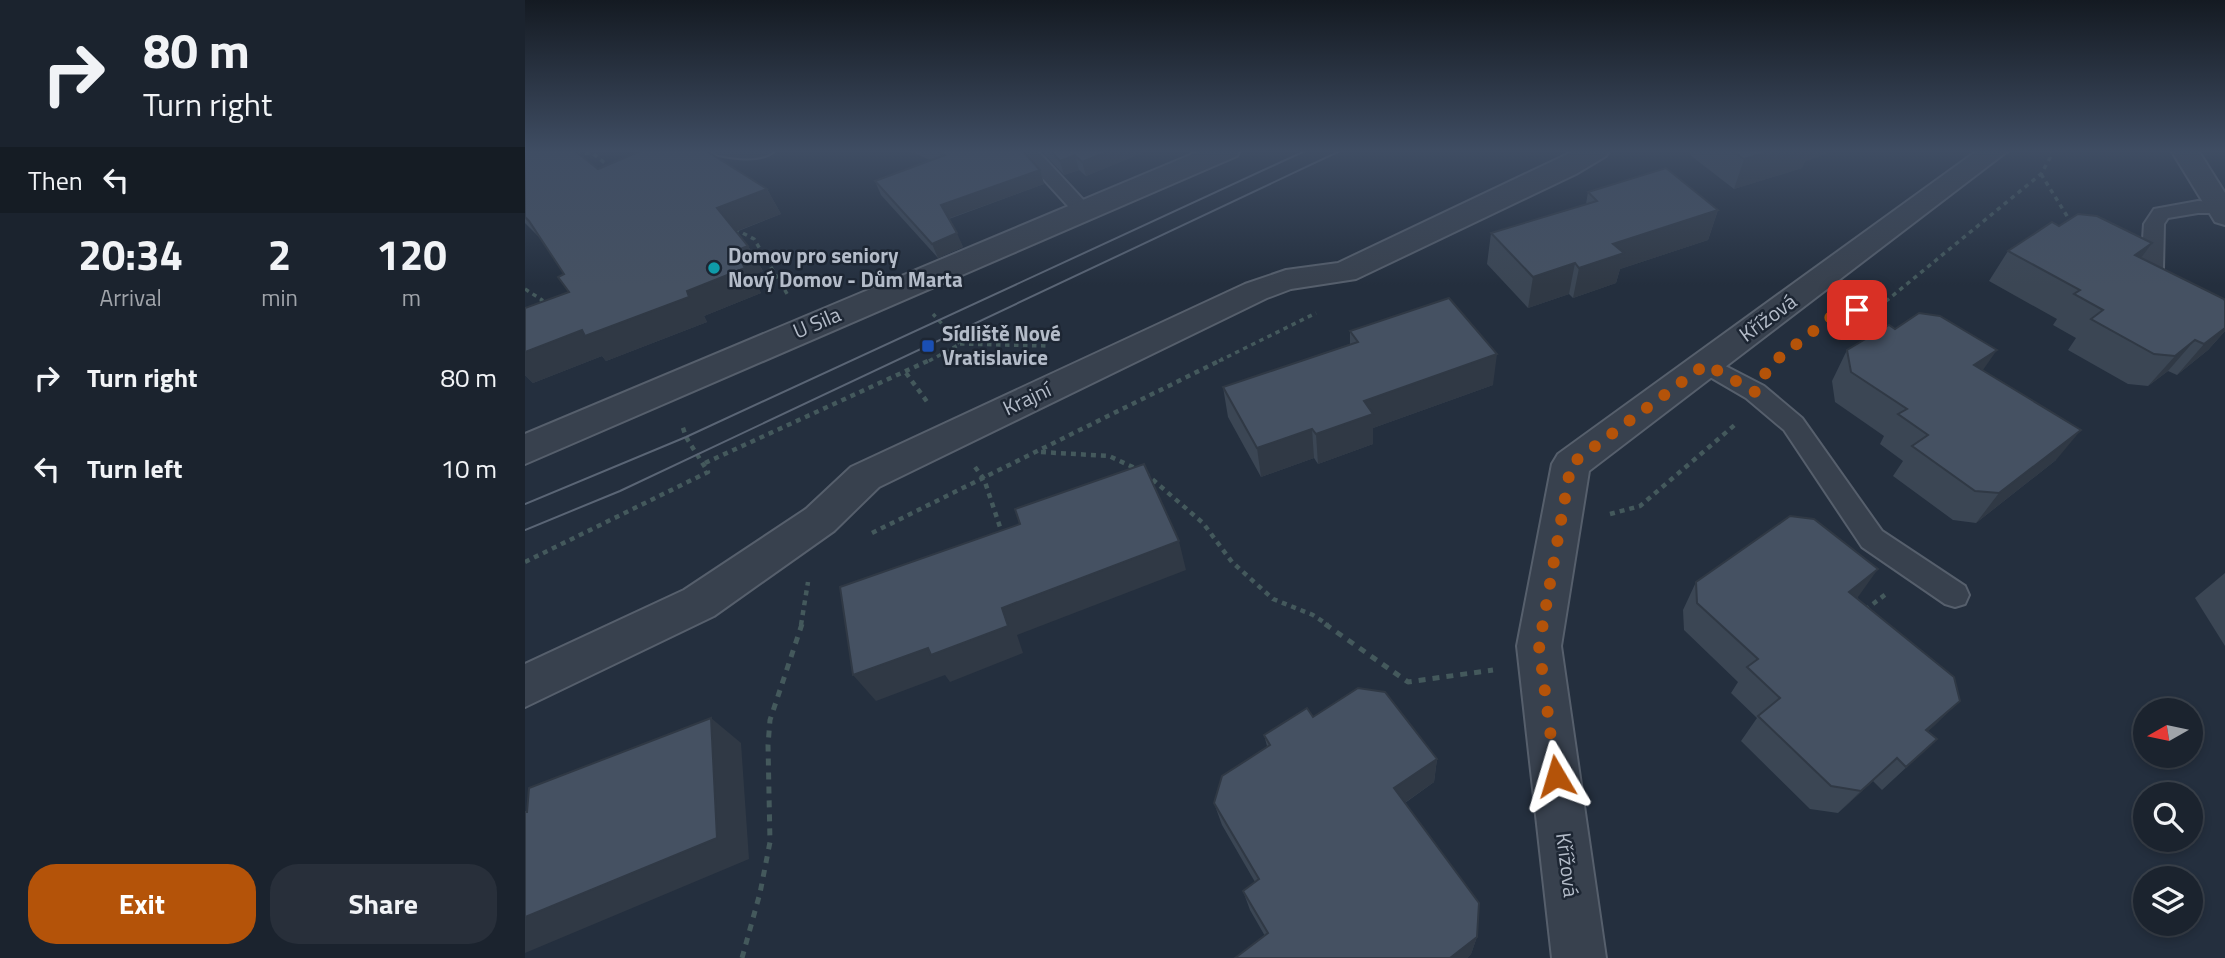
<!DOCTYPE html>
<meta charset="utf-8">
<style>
body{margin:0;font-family:"Titillium Web",sans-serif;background:#282f3a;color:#f1f3f6;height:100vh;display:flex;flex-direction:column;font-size:26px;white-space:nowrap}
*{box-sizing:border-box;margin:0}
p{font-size:23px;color:#a0a4aa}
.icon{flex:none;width:38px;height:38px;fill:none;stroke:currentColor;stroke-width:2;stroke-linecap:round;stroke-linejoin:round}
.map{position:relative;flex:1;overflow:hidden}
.sheet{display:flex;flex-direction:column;background:#1b232e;width:525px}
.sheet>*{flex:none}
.guide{background:#1b232e;color:#f1f3f6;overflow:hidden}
.needle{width:46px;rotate:261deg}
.controls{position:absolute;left:1608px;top:698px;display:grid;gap:14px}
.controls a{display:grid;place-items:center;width:70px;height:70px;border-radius:50%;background:#1b232e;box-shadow:0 4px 10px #0003,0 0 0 2px #39404a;font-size:35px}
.pin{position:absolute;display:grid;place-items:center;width:60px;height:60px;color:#fff;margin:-30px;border-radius:14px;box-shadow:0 4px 10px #0006}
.me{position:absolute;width:77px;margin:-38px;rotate:353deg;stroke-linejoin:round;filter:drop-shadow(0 0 5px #0008)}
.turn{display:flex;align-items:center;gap:24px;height:147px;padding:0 28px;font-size:32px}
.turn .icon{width:91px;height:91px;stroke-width:2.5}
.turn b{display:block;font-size:49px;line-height:60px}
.then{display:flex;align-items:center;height:66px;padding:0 28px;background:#0003;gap:14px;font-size:26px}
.eta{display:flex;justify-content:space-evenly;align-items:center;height:119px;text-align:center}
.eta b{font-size:42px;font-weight:700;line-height:49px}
.action{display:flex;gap:14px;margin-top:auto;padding:14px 28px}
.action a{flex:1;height:80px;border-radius:28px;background:#b45309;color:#fff;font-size:28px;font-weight:700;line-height:80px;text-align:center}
.action a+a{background:#282f3a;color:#f1f3f6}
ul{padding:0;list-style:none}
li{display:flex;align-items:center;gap:21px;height:91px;padding:0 28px}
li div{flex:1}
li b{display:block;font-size:26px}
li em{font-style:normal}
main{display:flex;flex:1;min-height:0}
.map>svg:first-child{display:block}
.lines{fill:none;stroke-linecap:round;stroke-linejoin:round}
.service-casing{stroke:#565f6c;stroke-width:4}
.minor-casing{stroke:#565f6c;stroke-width:4}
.path-far2{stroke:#44595c;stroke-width:3.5;stroke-dasharray:4.5 4.5;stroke-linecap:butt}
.path-far1{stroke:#44595c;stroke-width:4.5;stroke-dasharray:5 5;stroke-linecap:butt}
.path{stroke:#44595c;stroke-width:5;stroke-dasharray:7 7;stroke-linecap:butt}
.service{fill:#38414e;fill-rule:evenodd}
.minor{fill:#38414e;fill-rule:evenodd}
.tram{stroke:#5a6575;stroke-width:2}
.wall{fill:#3b4654}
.shaded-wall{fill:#303945}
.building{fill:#455162;stroke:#303945;stroke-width:2}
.route{stroke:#b45309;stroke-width:12;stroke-dasharray:0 21.6}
.culture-dot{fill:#0f9aa8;stroke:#1d2633;stroke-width:2.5}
.transit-dot{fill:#1a4fb4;stroke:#1d2633;stroke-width:2.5}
.labels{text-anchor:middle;stroke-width:5;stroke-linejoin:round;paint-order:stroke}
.poi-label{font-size:21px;font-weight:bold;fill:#b4bcc9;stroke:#1d2633;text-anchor:start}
.street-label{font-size:21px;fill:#b4bcc9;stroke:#1d2633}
</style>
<main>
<section class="sheet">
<div class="guide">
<div class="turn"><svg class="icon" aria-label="right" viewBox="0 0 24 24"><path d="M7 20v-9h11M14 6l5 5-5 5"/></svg><div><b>80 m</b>Turn right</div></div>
<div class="then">Then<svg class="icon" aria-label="left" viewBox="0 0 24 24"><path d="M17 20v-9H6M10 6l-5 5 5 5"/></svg></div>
</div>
<div class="eta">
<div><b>20:34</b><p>Arrival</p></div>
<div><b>2</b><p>min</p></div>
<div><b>120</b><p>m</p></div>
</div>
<ul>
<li><svg class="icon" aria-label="right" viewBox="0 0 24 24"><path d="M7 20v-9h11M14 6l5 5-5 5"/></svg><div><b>Turn right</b></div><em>80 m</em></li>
<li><svg class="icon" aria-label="left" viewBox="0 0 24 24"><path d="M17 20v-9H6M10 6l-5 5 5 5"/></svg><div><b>Turn left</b></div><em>10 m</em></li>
</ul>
<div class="action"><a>Exit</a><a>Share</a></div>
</section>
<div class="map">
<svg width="1700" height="958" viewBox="0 0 1700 958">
<rect width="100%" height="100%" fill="#242f3e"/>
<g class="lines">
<defs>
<g id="service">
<path d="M 187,150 L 250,150 C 237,163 206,158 189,154 Z"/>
<polygon points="492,150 512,150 565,207 568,211 565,215 551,215"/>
<polygon points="1673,201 1700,203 1700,213 1673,213 1643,218 1639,224 1638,269 1635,274 1619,274 1616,269 1619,224 1629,209"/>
<polygon points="1181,356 1239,386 1277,418 1357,531 1440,586 1444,595 1440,604 1430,607 1420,604 1337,547 1259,430 1221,398 1173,370 1169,364 1173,358"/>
</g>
<g id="minor">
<polygon points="677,150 715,150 712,156 0,464 0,434"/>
<polygon points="1051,150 1084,150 1081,156 1051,174 831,279 766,289 742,298 354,487 309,531 189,616 0,707 0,664 159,590 281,509 326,467 720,284 761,270 813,263"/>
<polygon points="1453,150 1484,150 1064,471 1036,646 1081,958 1027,958 992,646 1027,464 1033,454"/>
<polygon points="1646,150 1673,150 1700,193 1700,225 1690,222"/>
</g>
</defs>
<use href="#service" class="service-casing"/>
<use href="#minor" class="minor-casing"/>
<g class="path-far2">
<polyline points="51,154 67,153 85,167"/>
<polyline points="1516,174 1547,224"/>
<polyline points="210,229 229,239 264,297"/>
<polyline points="0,289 17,300 14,306"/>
<polyline points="1319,310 1349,311 1516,174 1525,158 1525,150"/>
<polyline points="435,344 522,346"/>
<polyline points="404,361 435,344 408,314"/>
<polyline points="694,361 791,313"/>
</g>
<g class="path-far1">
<polyline points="381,373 403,403"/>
<polyline points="516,452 584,456 612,469"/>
<polyline points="180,463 407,359"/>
<polyline points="450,467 459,479 478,536"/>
<polyline points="620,473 678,523 707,562 748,599 788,615 803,625"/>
<polyline points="1085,514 1115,506 1212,423"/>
<polyline points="347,533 698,359"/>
<polyline points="0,562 183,472 161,437 157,425"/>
<polyline points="1340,610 1361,594"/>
<polyline points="276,625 283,582"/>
</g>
<g class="path">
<polyline points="800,624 883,682 968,670"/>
<polyline points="217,958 235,893 245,842 243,745 245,720 277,624"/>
</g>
<use href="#service" class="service"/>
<use href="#minor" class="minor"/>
<g class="tram">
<polyline points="0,504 161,437 782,150"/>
<polyline points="0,530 95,491 817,150"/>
</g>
</g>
<g class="wall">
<polygon points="0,150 73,169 242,189 256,214 211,232 223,246 238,271 226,276 236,293 179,316 182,322 81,361 77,356 8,383 0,375 0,308 44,292 39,274 14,237 0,223"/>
<polygon points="382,150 497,150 515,170 519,184 424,219 438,247 413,258 356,195 350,181 405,160"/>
<polygon points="516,150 617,150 617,153 561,176 554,170 539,175"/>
<polygon points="1166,150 1313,150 1280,161 1277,168 1209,189 1165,155"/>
<polygon points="1063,192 1193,210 1183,240 1095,269 1091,283 1048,298 1044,294 1003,308 962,264 966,233 1061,204"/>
<polygon points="1534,226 1616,258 1700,301 1700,331 1683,350 1652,375 1643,371 1623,386 1603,384 1543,350 1551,338 1528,325 1532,319 1464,281 1483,251"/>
<polygon points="1370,329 1458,370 1531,460 1451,523 1428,520 1368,476 1378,461 1355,444 1359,436 1310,402 1307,381 1322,350"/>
<polygon points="825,331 968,385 848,428 848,444 793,464 789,458 736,477 703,417 698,387 825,344"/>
<polygon points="1700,573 1700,646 1670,598"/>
<polygon points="1171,582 1333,597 1332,598 1403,731 1412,739 1357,790 1348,781 1313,813 1285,809 1216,741 1232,718 1206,693 1213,682 1159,630 1158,610"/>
<polygon points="788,717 912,759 909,782 880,803 952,937 946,954 942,958 710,958 740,936 725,910 718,891 730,882 697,825 689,803 742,746 739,735"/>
</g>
<g class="shaded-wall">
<polygon points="586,150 617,150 617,153 561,176 557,162"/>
<polygon points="1248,150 1313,150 1280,161 1277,168 1209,189 1219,159"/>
<polygon points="550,155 554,170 539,175 535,161"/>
<polygon points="515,170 519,184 422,219 416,205"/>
<polygon points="242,189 256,214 207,233 192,208"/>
<polygon points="1193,210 1183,240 1095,269 1091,283 1048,298 1054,268 1088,244"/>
<polygon points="432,233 438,247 413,258 407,244"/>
<polygon points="1627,243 1605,273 1610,255"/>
<polygon points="223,246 238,271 226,276 236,293 179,316 182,322 81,361 77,356 8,383 0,375 0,352 162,291 210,251"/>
<polygon points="1050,263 1044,294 1003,308 1008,277"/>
<polygon points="1700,328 1700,331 1683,350 1652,375 1679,344"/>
<polygon points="1670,340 1643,371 1623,386 1650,356"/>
<polygon points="1472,350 1451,380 1449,365"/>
<polygon points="972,354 968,385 848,428 848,444 793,464 791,434 839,401"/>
<polygon points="787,429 789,458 736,477 732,448"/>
<polygon points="1556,430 1531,460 1451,523 1474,493"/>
<polygon points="654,541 661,570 492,635 498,653 425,682 420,675 351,701 328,675 403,648 477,608"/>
<polygon points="1353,569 1333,597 1304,619 1324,592"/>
<polygon points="1435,701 1409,726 1377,754 1401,730"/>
<polygon points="186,718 216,743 224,859 0,953 0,917"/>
<polygon points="1372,758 1348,781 1313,813 1336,791"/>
<polygon points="912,759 909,782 868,811 869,788"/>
<polygon points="952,937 946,954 942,958 925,958"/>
</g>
<g class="building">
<polygon points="0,150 49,150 73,169 118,150 180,150 242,189 192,208 223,246 210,251 220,268 162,291 164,297 60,336 57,330 0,352 0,308 44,292 33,277 39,274 4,221 0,217"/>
<polygon points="410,150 497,150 515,170 416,205 432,233 407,244 350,181 420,155"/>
<polygon points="525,150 586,150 557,162 550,155 535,161"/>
<polygon points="1206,150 1248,150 1219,159"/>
<polygon points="1141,168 1193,210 1088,244 1099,253 1054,268 1050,263 1008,277 966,233 1072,201 1063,192"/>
<polygon points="1553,214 1572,216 1627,243 1610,255 1699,299 1700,301 1700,328 1679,344 1670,340 1650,356 1629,354 1566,319 1578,310 1549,294 1555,290 1483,251 1527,222 1534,226"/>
<polygon points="924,298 972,354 839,401 848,414 791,434 787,429 732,448 698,387 833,342 825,331"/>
<polygon points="1394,313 1415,316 1472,350 1449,365 1556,430 1474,493 1450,491 1387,446 1403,435 1373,414 1382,409 1326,372 1322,350 1364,325 1370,329"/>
<polygon points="619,464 654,541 477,608 483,626 406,655 403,648 328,675 315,587 495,524 490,509"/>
<polygon points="1265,516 1289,519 1353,569 1324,592 1429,677 1435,701 1401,730 1412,739 1381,767 1372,758 1336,791 1306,786 1233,716 1255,698 1222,667 1233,659 1172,603 1171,582"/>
<polygon points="833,688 860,692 912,759 869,788 954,903 952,937 925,958 710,958 743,933 718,891 734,879 689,803 697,776 745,745 739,735 782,708 788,717"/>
<polygon points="186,718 192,838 0,917 0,812 2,812 4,788"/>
</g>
<linearGradient id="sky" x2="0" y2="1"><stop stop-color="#141a22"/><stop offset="0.53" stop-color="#3f4d63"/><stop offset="1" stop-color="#3f4d63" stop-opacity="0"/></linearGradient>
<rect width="1700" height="285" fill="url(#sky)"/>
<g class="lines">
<polyline class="route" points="1031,776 1014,646 1046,464 1181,364 1230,392 1245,365 1315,310 1332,310"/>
</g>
<circle class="culture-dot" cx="189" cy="268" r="7"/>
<rect class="transit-dot" x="396" y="339" width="14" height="14" rx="3.5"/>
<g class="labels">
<g class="poi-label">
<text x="203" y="263">Domov pro seniory<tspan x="203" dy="24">Nový Domov - Dům Marta</tspan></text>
<text x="417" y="341">Sídliště Nové<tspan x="417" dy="24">Vratislavice</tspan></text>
</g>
<g class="street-label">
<text transform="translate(1243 318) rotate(-36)" y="7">Křížová</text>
<text transform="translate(292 323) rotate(-23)" y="7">U Sila</text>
<text transform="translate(502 399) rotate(-25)" y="7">Krajní</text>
<text transform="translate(1042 865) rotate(83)" y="7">Křížová</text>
</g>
</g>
</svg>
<div class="controls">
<a><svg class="needle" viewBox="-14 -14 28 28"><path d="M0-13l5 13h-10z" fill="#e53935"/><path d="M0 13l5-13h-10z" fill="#a0a4aa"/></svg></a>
<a><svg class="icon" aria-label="search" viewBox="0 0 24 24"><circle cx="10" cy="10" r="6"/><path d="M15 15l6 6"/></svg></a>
<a><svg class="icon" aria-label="layers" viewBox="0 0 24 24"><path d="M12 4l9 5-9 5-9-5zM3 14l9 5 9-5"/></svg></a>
</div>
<div class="pin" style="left:1332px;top:310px;background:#d93025"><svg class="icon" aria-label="arrive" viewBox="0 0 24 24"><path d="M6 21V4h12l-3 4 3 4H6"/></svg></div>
<svg class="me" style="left:1031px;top:776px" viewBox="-20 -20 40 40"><path d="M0-17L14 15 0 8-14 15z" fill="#b45309" stroke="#fff" stroke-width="4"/></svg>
</div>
</main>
